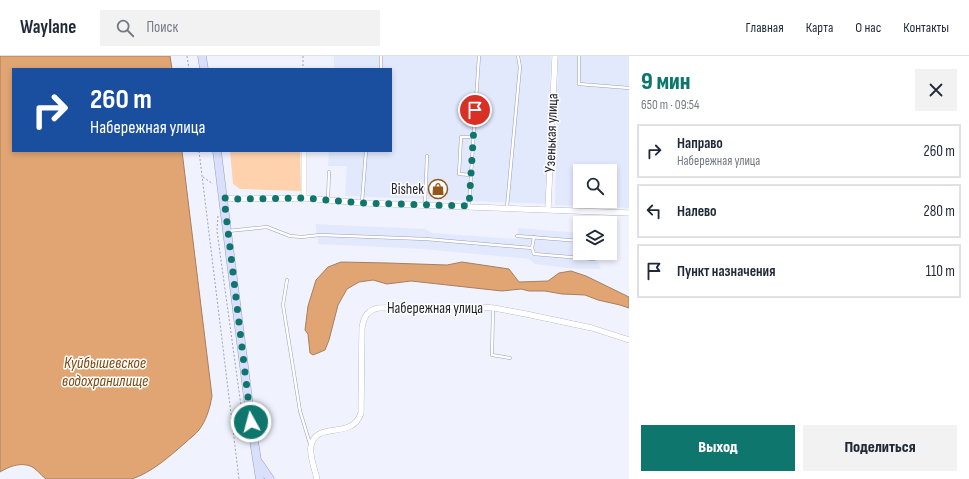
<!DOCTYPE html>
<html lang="ru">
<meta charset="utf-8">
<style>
body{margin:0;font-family:"Sofia Sans Condensed",sans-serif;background:#f2f2f3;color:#1f2937;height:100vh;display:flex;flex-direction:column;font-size:15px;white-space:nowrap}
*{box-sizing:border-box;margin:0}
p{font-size:13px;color:#747a83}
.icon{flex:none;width:22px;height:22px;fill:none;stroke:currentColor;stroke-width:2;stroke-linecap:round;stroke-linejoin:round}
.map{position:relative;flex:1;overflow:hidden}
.details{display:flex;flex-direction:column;background:#fff;width:340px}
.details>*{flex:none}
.banner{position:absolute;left:12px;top:12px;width:380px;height:84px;border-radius:0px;box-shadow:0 2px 6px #0003;background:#1a4fa0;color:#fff;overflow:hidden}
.fabs{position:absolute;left:573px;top:108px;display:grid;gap:8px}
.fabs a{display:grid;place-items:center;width:44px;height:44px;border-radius:0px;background:#fff;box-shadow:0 2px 6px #0003;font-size:20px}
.pin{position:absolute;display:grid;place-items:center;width:34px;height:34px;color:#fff;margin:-17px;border:2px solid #fff;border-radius:50%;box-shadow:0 1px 4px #0007}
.me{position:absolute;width:44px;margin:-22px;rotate:353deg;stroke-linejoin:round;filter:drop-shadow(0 0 3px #0008)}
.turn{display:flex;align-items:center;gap:14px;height:84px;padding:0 12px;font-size:18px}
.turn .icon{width:52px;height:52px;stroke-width:2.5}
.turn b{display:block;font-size:28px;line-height:34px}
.round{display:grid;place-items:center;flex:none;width:42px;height:42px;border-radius:0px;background:#f2f2f3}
.summary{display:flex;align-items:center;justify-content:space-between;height:68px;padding:0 12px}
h1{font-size:24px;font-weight:800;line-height:30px;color:#0f766e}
.cta{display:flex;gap:8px;margin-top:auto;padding:8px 12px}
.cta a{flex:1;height:46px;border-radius:0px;background:#0f766e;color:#fff;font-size:16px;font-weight:800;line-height:46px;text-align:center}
.cta a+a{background:#f2f2f3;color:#1f2937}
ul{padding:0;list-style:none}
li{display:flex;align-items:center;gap:12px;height:54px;margin:0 8px 6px;padding:0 4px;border:2px solid #e0e1e3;border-radius:0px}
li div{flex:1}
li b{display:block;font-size:15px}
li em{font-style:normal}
header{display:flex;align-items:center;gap:24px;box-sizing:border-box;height:56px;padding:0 20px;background:#fff;border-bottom:1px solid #e0e1e3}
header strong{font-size:19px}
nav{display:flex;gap:22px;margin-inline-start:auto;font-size:14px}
.search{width:280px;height:36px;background:#f2f2f3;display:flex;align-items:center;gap:10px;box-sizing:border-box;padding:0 14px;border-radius:0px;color:#747a83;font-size:15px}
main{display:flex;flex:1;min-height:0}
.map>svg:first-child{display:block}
.built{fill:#e3e9fd;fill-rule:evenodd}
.green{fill:#ffd2ae}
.water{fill:#e0a573;stroke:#a77f5f}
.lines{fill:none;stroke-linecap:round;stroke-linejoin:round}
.lane-casing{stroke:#989fb8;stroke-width:3.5}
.street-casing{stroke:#989fb8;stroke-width:6}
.secondary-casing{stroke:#989fb8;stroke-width:9}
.path{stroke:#a0a3ae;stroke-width:1;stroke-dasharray:2 2;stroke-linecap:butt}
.lane{stroke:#fff;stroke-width:2.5}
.street{stroke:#fff;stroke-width:5.5}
.secondary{stroke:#dae0fc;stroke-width:8}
.route{stroke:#0f766e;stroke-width:7;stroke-dasharray:0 12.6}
.labels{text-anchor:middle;stroke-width:3;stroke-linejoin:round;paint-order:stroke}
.street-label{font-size:15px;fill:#23262f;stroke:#fff}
.poi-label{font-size:15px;fill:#23262f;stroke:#fff;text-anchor:end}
.water-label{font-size:16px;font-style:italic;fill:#7f480d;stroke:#fff}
</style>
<header>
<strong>Waylane</strong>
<div class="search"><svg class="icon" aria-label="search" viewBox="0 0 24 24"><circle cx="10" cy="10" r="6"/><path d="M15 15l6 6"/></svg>Поиск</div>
<nav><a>Главная</a><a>Карта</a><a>О нас</a><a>Контакты</a></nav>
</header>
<main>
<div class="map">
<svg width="629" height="423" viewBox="0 0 629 423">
<rect width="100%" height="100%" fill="#f0f3fe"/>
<g class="built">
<polygon points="334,0 551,0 546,148 345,140 347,110 328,110 329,95 391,95 391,13 334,13"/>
<path d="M 558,0 L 629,0 L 629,152 L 555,149 ZM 580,115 L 610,115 L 610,145 L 580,145 Z"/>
<polygon points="316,168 425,173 432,177 517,183 518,172 580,177 580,197 596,197 596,201 601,213 575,213 535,208 529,203 423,193 318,188 318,182 316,173"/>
</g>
<polygon class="green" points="230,95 300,95 301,135 240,133 233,128"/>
<g class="water">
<path d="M 0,0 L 170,0 L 172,13 L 13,13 L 13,95 L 182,95 L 212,340 C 210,352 206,365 199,374 C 195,379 189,383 185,387 C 169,401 152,416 132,423 L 46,423 C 42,420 38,415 34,412 C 23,405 10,410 0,416 Z"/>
<polygon points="341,206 388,207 447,209 462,206 509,213 519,226 548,225 559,217 571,215 586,220 629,241 629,252 620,249 598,244 585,239 562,238 545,235 529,235 521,233 502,235 411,225 387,228 373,224 359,226 347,233 338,249 329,284 325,294 313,299 310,297 308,278 305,274 308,250 316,224 328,211"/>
</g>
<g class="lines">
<defs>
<g id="lane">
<polyline points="579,0 579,28 629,32"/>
<polyline points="381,13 381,0"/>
<polyline points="471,119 459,118 461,81 473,81"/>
<polyline points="328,143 329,116"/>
<polyline points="362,146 366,95"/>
<polyline points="425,148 427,100"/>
<polyline points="469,150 471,119 479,0"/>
<polyline points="507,151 520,11 518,0"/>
<polyline points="228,175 267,171 290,180 302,181 320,179 426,183 532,192"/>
<polyline points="517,180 580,185"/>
<polyline points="534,181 532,192 534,198 594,203"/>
<polyline points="287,224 283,249 300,355 310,388"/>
<polyline points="493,252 492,299 510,302"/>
</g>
<g id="street">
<polyline points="304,95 304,142"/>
<polyline points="224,142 239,143 304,142 362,147 629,157"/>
<polyline points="548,153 555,0"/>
<path d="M 317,423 C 315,414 309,399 311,390 C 316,364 352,385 361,357 L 362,272 C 364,260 367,255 378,252 L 430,251 L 482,251 L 494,252 L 526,258 L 592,272 L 629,284"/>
</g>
<g id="secondary">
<polyline points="202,0 204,13"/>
<polyline points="217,95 251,366 260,423"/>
<polyline points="259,407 270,423"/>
</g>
</defs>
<use href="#lane" class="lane-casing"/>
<use href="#street" class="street-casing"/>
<use href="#secondary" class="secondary-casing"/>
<g class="path">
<polyline points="187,0 189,13"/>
<polyline points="303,0 303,13"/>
<polyline points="199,95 239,423"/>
<polyline points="203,121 213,128"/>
<polyline points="218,160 217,175 242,357"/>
</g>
<use href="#lane" class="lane"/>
<use href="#street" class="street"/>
<use href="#secondary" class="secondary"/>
</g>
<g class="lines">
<polyline class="route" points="251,366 224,142 239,143 304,142 362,147 469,150 475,54"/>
</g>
<defs>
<symbol id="shop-ring" viewBox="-11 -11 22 22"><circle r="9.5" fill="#fff" stroke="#945719" stroke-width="1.5"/><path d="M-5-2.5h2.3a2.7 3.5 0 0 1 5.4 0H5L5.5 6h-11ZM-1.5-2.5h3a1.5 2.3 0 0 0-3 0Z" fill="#945719"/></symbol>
</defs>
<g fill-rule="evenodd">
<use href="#shop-ring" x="427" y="122" width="22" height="22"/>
</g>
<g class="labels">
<g class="street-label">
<text transform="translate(551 77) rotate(-88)" y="5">Узенькая улица</text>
<text x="435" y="257">Набережная улица</text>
</g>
<g class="poi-label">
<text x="424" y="138">Bishek</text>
</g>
<g class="water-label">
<text x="105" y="312">Куйбышевское<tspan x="105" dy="18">водохранилище</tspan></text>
</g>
</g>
</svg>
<div class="fabs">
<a><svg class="icon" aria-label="search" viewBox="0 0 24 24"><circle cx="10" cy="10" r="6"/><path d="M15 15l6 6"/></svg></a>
<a><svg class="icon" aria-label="layers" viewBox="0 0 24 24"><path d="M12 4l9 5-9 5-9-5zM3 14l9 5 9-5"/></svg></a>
</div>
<div class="pin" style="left:475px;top:54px;background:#d93025"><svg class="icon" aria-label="arrive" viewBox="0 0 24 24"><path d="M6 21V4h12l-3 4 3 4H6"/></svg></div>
<svg class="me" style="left:251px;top:366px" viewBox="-20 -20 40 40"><circle r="17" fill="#0f766e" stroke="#fff" stroke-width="3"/><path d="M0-11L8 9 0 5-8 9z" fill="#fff"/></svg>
<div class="banner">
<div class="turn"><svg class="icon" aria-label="right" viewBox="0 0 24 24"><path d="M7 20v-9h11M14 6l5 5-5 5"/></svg><div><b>260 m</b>Набережная улица</div></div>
</div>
</div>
<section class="details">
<div class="summary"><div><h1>9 мин</h1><p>650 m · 09:54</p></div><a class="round"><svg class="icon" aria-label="close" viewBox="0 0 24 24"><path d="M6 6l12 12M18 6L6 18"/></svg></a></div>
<ul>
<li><svg class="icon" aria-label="right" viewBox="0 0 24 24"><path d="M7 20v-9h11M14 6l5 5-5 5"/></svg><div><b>Направо</b><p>Набережная улица</p></div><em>260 m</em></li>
<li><svg class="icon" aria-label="left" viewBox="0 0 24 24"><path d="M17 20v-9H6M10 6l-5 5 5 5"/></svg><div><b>Налево</b></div><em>280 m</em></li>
<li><svg class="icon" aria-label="arrive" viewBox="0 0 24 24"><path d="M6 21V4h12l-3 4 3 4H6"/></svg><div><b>Пункт назначения</b></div><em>110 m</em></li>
</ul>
<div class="cta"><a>Выход</a><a>Поделиться</a></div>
</section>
</main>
